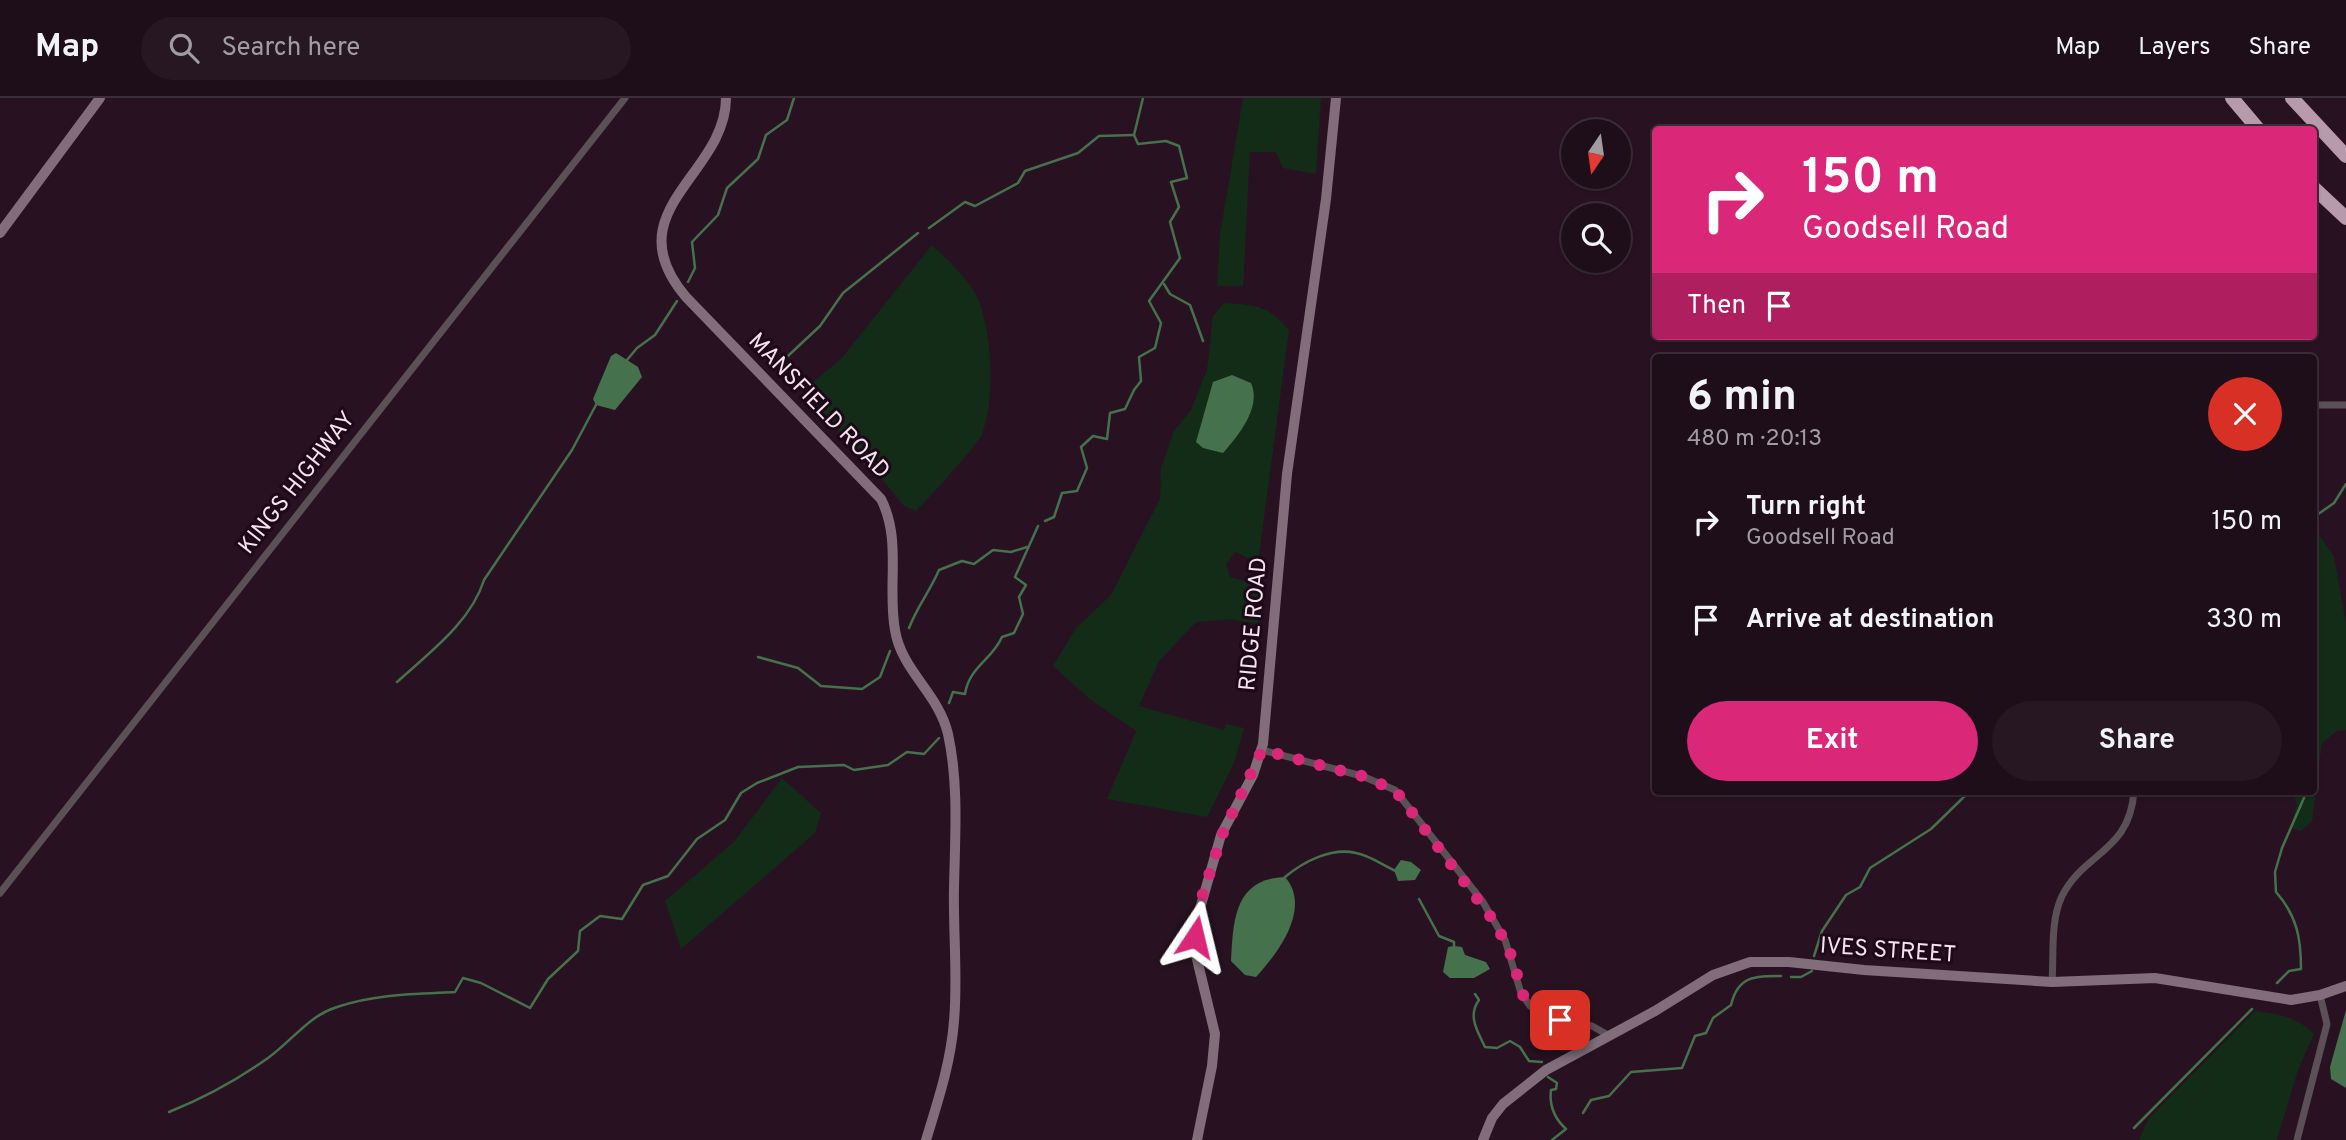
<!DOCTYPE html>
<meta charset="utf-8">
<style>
body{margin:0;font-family:Overpass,sans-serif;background:#261722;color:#f1f3f6;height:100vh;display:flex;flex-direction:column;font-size:26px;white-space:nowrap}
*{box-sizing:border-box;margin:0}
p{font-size:23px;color:#a19ca2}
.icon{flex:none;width:38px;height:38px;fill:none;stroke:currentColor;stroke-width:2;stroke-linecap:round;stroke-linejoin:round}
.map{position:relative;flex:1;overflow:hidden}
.side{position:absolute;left:1652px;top:256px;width:665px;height:441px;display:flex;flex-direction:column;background:#1e0e19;border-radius:7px;box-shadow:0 2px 5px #0004,0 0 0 2px #3c2e38}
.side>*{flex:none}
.guide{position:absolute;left:1652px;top:28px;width:665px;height:214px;border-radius:7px;box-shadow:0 2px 5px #0004,0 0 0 2px #3c2e38;background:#db2777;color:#fff;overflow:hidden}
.needle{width:46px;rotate:193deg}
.controls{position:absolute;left:1561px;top:21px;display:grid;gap:14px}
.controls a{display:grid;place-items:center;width:70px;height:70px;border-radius:50%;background:#1e0e19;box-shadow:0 2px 5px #0004,0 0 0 2px #3c2e38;font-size:35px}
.pin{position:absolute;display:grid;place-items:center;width:60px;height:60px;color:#fff;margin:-30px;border-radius:14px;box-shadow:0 4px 10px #0006}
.me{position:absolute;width:77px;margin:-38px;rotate:10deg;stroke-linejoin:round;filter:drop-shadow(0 0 5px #0008)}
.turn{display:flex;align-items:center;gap:24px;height:147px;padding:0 35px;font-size:32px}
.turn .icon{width:91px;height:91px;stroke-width:2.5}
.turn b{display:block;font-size:49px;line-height:60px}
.then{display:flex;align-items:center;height:66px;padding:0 35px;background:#0003;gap:14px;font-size:26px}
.round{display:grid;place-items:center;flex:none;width:74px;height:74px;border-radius:37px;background:#261722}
.summary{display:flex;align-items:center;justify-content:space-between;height:119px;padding:0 35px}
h1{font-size:42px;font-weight:700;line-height:52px}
.cta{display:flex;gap:14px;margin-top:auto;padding:14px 35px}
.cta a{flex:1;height:80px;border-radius:42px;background:#db2777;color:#fff;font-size:28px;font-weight:700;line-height:80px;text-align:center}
.cta a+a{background:#261722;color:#f1f3f6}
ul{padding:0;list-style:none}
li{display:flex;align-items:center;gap:21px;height:98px;padding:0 35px}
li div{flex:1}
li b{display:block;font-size:26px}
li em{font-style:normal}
header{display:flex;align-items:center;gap:42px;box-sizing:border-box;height:98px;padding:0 35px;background:#1e0e19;border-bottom:2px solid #3c2e38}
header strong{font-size:33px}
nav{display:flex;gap:38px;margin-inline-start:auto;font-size:24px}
.search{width:490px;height:63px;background:#261722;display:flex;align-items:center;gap:18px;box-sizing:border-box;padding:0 24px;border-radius:38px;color:#a19ca2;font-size:26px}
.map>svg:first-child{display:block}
.green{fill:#122c17}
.water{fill:#45714c}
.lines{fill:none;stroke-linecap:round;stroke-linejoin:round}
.stream{stroke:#45714c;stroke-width:2.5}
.street{stroke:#5c5057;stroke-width:7}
.secondary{stroke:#816e7a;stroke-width:10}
.highway{stroke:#b89aad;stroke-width:14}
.route{stroke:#db2777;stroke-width:12;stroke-dasharray:0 21.6}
.labels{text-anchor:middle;stroke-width:6;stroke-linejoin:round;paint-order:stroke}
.street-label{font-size:23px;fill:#f3e3ed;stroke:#1e0918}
</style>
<header>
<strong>Map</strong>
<div class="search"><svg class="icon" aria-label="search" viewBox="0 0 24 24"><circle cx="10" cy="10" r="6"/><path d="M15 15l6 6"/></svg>Search here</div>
<nav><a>Map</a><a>Layers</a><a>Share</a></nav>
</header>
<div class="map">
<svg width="2346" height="1042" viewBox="0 0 2346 1042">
<rect width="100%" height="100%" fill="#281221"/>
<g class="green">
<polygon points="1243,0 1321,0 1316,76 1283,70 1276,54 1250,54 1243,188 1217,188 1220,137"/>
<path d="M 932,147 C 946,160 961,174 972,190 C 993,222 996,301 982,336 C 977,348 928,401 916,413 L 904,408 L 860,354 L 814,308 L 810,287 L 841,261 Z"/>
<path d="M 1224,205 C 1255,207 1268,207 1289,232 L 1258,465 L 1235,454 L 1226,467 L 1230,479 L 1262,488 L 1258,526 L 1229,521 L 1196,524 L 1159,563 L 1139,608 L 1224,632 L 1226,626 L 1244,630 L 1234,665 L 1207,719 L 1107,701 L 1136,633 L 1091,602 L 1053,568 L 1076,530 L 1111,497 L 1160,401 L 1161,370 L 1174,333 L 1191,312 L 1207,272 L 1213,218 Z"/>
<polygon points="2314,429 2334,459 2346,525 2346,632 2337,633 2322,645 2312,724 2300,733 2290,729 2297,708 2293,693 2314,693"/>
<polygon points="782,680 821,715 815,735 681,851 665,803 733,745"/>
<path d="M 2255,913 C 2278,916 2298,919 2314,936 L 2298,972 L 2277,1042 L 2139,1042 L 2148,1021 Z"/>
</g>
<g class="water">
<polygon points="616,255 638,269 642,279 615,312 596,307 593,301 611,258"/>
<path d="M 1232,277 L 1251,285 C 1262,309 1238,338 1223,355 L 1203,350 L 1196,344 L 1213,284 Z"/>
<polygon points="1401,762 1411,764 1421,772 1415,782 1398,783 1394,772"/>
<path d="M 1285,779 C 1312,810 1278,855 1256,879 L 1245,877 L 1231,863 C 1233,821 1235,781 1285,779 Z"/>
<polygon points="1454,848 1462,849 1465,857 1486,864 1490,871 1474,880 1450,880 1443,874 1448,849"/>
<polygon points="2346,912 2346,990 2331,981 2330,969"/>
</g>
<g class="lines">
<g class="stream">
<polyline points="929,130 965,104 975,108 1018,85 1025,73 1078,55 1099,38 1134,37"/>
<polyline points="688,184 695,170 692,144 718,117 727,90 758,61 766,37 787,22 794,0"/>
<polyline points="1164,186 1170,196 1190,207 1203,243"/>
<polyline points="627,262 637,250 655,237 677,203"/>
<polyline points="774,271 820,228 843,195 918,135"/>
<polyline points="2314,419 2334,405 2346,386"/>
<polyline points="1045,423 1054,419 1062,395 1077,393 1087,370 1081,349 1093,338 1107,341 1110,315 1125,311 1134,292 1141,283 1139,259 1155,250 1161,225 1149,203 1180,160 1170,124 1179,109 1171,84 1187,80 1179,48 1166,43 1138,46 1134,37 1143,0"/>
<path d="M 909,530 C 917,509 930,493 939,472 L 962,463 L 974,466 L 993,452 L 1011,454 L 1027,449"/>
<polyline points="758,559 798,570 821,588 862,591 880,579 890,553"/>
<path d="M 397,584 C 429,555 471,524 484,482 L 572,352 L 597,305"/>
<path d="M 949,605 L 953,594 L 965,596 C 969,569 992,562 1002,539 L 1014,535 L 1023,516 L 1019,499 L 1026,487 L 1015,479 L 1038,428"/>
<path d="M 1285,779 C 1303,764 1331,749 1356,755 C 1369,757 1384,768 1396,773"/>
<polyline points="1419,801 1439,838 1454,844 1454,848"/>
<polyline points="1814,858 1822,833 1846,797 1860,789 1870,770 1931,731 1970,693"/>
<polyline points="1791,879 1801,879 1812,873"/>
<path d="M 2277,885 L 2289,873 L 2301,871 C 2301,840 2297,818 2276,794 L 2275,774 L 2282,750 L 2307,693"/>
<path d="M 1475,896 L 1479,902 C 1467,918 1478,934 1485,949 L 1497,950 L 1510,943 L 1520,949 L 1529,963 L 1542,964"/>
<path d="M 1548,979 L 1557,985 L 1556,991 L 1551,992 C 1549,1008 1555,1021 1566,1031 L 1552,1042"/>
<path d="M 169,1014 C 204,1000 237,982 268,960 C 292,943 308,918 337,909 C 375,896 415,896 455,894 L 463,880 L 481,885 L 530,910 L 548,881 L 578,853 L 580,833 L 600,818 L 622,821 L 643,787 L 668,778 L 697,741 L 725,722 L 741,695 L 757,685 L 798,669 L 844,667 L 854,672 L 888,667 L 907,654 L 924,656 L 939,640"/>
<path d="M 1583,1015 L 1591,1002 L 1609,998 L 1631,974 L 1682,970 L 1695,938 L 1706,935 L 1713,920 L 1731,907 C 1738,878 1754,878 1781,878"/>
<polyline points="2134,1030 2252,911"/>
</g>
<g class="street">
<polyline points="2314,307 2346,307"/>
<polyline points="1262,652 1362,678 1395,692 1483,804 1505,842 1521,895 1530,908 1545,918 1592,928 1608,937"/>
<polyline points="0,795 625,0"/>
<path d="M 2052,884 C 2054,857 2050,823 2062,798 C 2084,754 2130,754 2134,693"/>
<polyline points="2297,1042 2327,926 2320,897"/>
</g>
<g class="secondary">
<path d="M 726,0 C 726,77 613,113 686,199 L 881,401 C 902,442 887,489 895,532 C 901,572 939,596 948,636 C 959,686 955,739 954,790 C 953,834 958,879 954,923 C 951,964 938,1003 926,1042"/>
<polyline points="0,135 100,0"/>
<polyline points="1197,1042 1212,968 1215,936 1196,857 1197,821 1221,737 1253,677 1263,646 1287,376 1326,101 1336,0"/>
<polyline points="1483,1042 1492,1020 1503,1006 1546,972 1655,913 1713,877 1750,864 1789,864 1864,872 2052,884 2155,880 2291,902 2320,897 2346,888"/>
</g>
<g class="highway">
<polyline points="2232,0 2259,32"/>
<polyline points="2292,0 2346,58"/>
<polyline points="2314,90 2346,120"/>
</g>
</g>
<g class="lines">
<polyline class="route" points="1195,839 1201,802 1222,737 1262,652 1362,678 1395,692 1496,826 1511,857 1525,903 1536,914 1560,922"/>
</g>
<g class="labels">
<g class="street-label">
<text transform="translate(820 307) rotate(46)" y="8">MANSFIELD ROAD</text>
<text transform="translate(296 384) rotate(-52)" y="8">KINGS HIGHWAY</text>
<text transform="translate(1252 526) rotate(-85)" y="8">RIDGE ROAD</text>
<text transform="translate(1888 851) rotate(4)" y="8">IVES STREET</text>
</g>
</g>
</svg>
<div class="controls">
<a><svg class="needle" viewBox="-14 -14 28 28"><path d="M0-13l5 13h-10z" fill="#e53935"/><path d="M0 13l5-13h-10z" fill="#a19ca2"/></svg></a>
<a><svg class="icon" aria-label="search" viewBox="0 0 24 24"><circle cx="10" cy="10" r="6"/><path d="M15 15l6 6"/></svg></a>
</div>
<div class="pin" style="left:1560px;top:922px;background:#d93025"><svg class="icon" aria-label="arrive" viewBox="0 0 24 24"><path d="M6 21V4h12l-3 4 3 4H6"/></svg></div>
<svg class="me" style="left:1195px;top:839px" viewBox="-20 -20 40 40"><path d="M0-17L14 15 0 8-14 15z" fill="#db2777" stroke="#fff" stroke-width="4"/></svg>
<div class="guide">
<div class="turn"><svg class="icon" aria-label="right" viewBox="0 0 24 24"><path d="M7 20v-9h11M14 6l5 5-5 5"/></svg><div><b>150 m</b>Goodsell Road</div></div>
<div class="then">Then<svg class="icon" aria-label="arrive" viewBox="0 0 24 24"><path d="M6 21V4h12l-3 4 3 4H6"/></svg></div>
</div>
<section class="side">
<div class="summary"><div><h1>6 min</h1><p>480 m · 20:13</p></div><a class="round" style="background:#d93025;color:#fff"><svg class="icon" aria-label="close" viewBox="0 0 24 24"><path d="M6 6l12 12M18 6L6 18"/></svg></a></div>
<ul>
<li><svg class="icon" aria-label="right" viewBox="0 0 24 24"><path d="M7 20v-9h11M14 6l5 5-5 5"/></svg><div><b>Turn right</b><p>Goodsell Road</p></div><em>150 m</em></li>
<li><svg class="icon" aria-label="arrive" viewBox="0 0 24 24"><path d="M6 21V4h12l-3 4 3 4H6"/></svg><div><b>Arrive at destination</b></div><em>330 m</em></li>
</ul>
<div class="cta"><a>Exit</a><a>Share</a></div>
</section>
</div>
